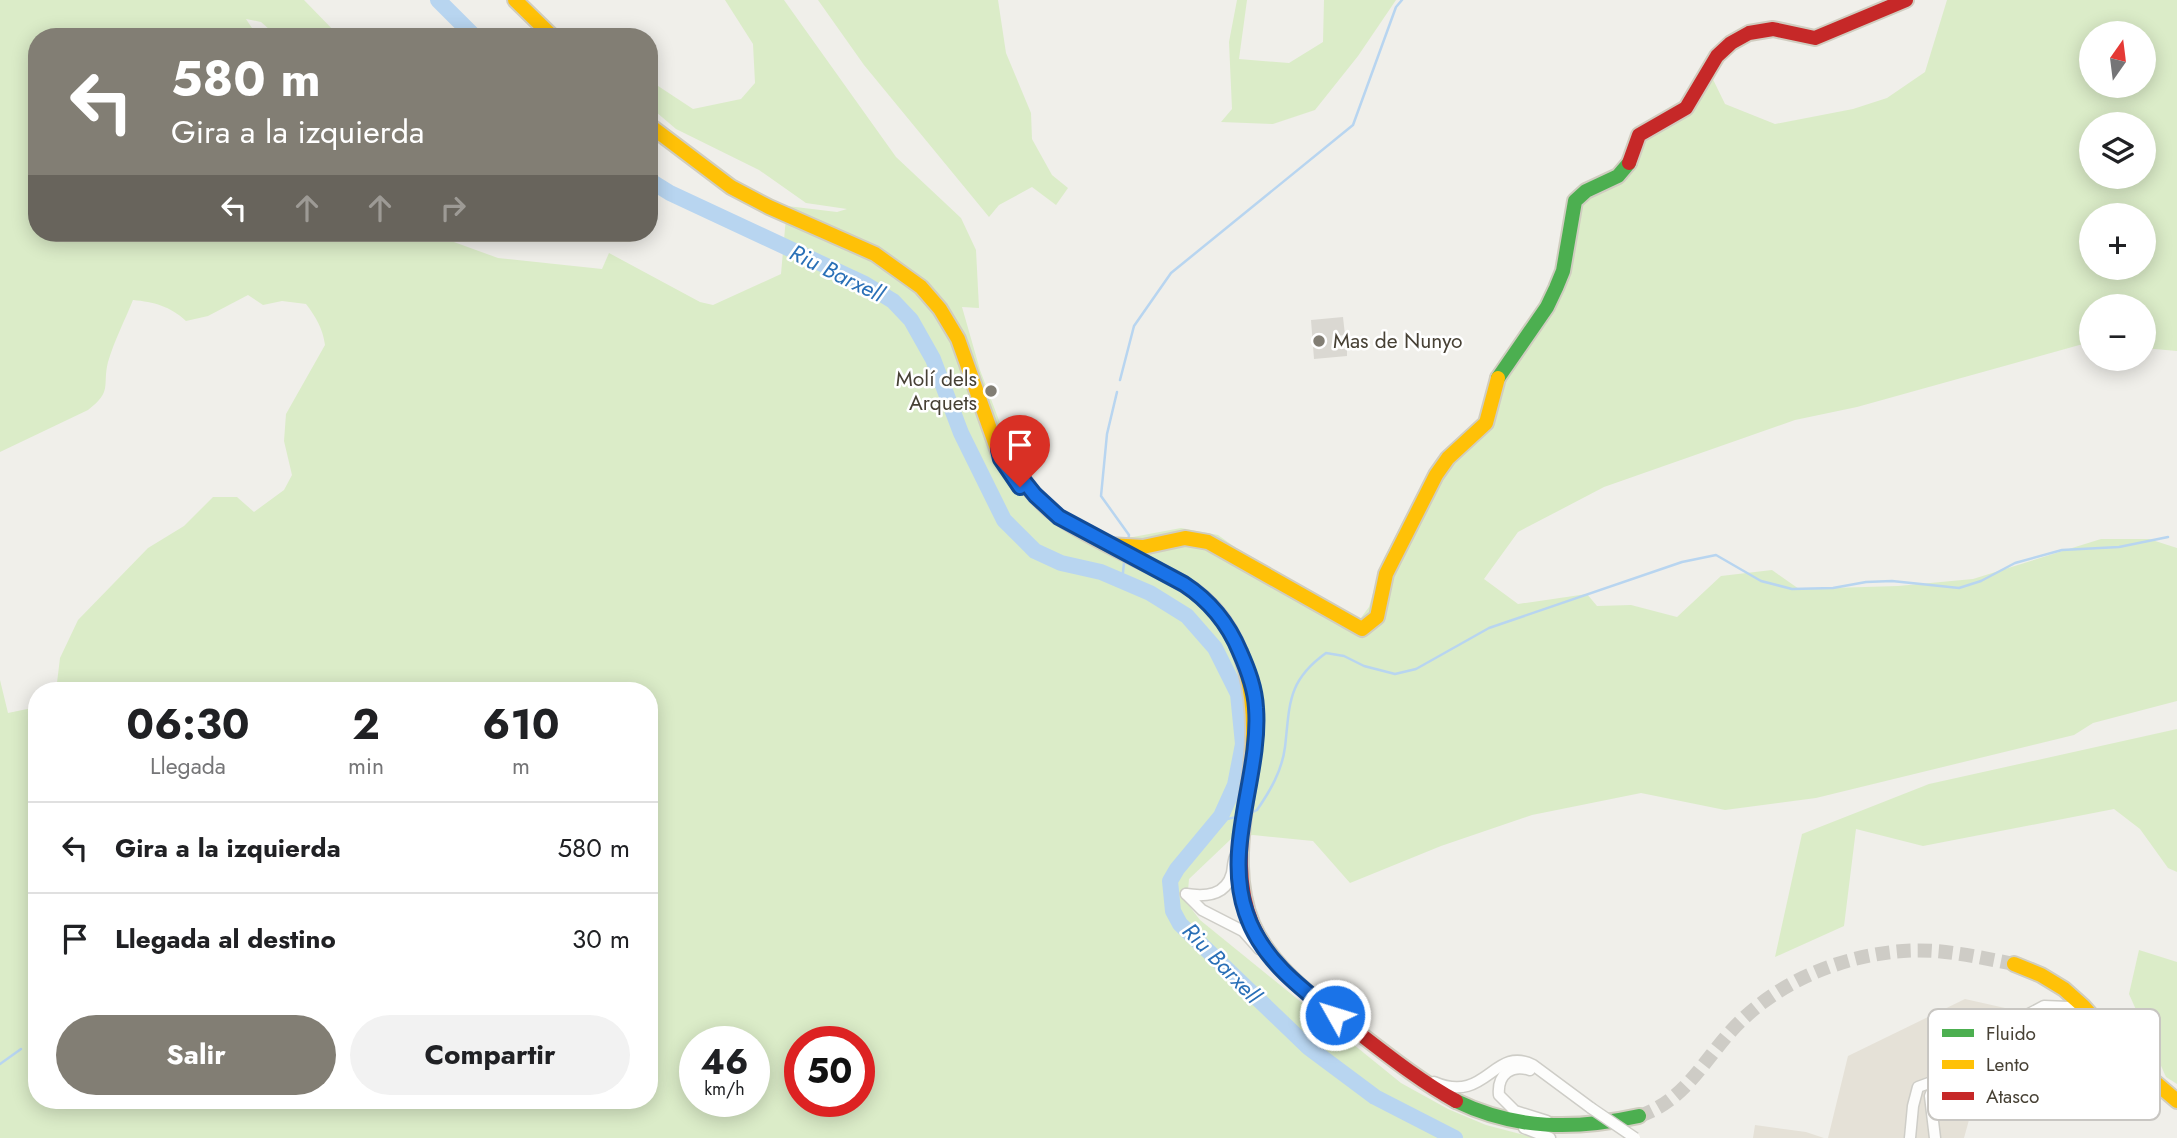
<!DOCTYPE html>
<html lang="es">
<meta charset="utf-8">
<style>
body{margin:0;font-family:Jost,sans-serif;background:#f2f2f2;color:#202124;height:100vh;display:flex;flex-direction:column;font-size:26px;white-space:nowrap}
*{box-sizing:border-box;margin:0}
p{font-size:23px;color:#757577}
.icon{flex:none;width:38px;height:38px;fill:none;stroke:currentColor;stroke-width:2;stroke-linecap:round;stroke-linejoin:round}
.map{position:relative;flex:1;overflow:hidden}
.details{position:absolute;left:28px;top:682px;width:630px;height:427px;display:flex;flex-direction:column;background:#fff;border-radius:28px;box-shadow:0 4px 18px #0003}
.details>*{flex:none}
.hud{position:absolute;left:28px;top:28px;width:630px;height:214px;border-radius:28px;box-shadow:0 4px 18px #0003;background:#827e74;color:#fff;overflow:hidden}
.needle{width:46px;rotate:14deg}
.tools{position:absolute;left:2079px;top:21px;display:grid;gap:14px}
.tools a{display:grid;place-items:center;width:77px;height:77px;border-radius:50%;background:#fff;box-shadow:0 4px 18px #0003;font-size:35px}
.speed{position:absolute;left:679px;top:1026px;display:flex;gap:14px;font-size:35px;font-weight:700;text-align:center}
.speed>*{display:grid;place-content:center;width:91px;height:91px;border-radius:50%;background:#fff;box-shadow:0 4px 18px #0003;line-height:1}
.speed small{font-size:18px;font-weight:400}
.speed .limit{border:10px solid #d22;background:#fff;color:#111}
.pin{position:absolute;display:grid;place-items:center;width:60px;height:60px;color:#fff;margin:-72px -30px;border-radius:50% 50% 50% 0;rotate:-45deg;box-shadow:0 0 7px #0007}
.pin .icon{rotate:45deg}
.me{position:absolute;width:77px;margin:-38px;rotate:309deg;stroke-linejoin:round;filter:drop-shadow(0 0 5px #0008)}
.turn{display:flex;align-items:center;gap:24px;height:147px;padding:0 28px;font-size:32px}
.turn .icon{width:91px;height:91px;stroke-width:2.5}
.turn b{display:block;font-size:49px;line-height:60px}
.lanes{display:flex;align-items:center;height:66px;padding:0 28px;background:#0003;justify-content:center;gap:35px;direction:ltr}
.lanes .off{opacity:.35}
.eta{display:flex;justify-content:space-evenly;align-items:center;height:119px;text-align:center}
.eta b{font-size:42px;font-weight:700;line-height:49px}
.cta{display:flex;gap:14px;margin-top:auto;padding:14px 28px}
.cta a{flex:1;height:80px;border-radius:42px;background:#827e74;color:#fff;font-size:28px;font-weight:700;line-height:80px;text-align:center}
.cta a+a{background:#f2f2f2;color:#202124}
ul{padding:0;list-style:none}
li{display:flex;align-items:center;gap:21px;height:91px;padding:0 28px;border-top:2px solid #e0e0e0}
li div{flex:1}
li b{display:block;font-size:26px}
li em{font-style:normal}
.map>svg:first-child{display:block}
.residential{fill:#e5e1d7}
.green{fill:#dbecc8;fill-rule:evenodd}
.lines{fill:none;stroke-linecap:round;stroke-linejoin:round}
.stream{stroke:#b8d5f0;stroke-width:2.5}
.river{stroke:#b8d5f0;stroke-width:16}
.building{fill:#dad8d2}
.secondary-tunnel{stroke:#ceccc6;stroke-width:14;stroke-dasharray:14 7;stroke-linecap:butt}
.street-casing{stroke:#cecdc7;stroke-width:13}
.fast-casing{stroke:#d0cdc0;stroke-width:18}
.slow-casing{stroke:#d0cdc0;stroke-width:18}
.jam-casing{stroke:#d0cdc0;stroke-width:18}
.street{stroke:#fdfdfc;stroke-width:10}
.fast{stroke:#4caf50;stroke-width:14}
.slow{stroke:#ffc107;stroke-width:14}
.jam{stroke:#c62828;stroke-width:14}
.street-bridge-casing{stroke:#cecdc7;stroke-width:13;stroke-linecap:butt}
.street-bridge{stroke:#fdfdfc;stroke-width:10}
.route-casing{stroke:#114b97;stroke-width:18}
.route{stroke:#1a73e8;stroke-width:12}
.poi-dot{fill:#827e74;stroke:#fff;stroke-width:2.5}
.labels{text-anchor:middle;stroke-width:5;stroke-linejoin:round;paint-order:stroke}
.poi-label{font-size:21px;fill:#474135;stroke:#fff;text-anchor:start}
.water-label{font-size:23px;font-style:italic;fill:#2a70b7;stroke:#fff}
.key{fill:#fff;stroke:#c8c6c2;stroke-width:2}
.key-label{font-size:19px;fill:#474135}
</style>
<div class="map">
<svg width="2177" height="1138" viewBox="0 0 2177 1138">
<rect width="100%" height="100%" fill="#f0efea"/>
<g class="residential">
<polygon points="1965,999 2072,1023 2083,1030 2144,1082 2128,1117 2082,1094 2019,1075 1972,1109 1964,1138 1828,1138 1848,1056"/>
<polygon points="1755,1125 1806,1132 1824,1138 1753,1138"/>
</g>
<g class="green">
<path d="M 0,0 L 304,0 L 340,37 L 278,37 L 261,22 L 246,19 L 258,37 L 37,37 L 37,233 L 429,233 L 498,258 L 602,269 L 609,253 L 700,302 L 713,305 L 781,274 L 787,206 L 837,212 L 847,209 L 806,203 L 759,170 L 676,129 L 649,106 L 649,80 L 693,109 L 741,99 L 755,83 L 753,44 L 725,0 L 784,0 L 896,157 L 961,218 L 976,250 L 979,308 L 962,307 L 980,370 L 1018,471 L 1049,507 L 1092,533 L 1117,540 L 1181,528 L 1218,535 L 1275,576 L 1335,609 L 1360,619 L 1369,607 L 1382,562 L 1417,494 L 1453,444 L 1473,430 L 1485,408 L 1494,375 L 1547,293 L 1561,264 L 1564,215 L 1574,196 L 1583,184 L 1614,171 L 1631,151 L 1679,107 L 1705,63 L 1725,104 L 1775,124 L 1853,109 L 1887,98 L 1925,72 L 1947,0 L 2177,0 L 2177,351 L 2144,348 L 2144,306 L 2091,306 L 2091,344 L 2083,344 L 1857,407 L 1795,420 L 1604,487 L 1518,532 L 1484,579 L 1518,604 L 1587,594 L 1597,606 L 1631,605 L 1677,617 L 1721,576 L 1772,570 L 1799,589 L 1898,586 L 1973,579 L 2101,539 L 2149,539 L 2177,548 L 2177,701 L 2093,723 L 2074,735 L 1816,798 L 1725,810 L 1641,793 L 1532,815 L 1441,846 L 1350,883 L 1313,841 L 1253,835 L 1231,839 L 1189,879 L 1187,903 L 1200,920 L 1401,1083 L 1448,1109 L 1486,1125 L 1536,1138 L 0,1138 L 0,680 L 8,713 L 37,707 L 37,1101 L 649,1101 L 649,691 L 56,691 L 60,658 L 78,620 L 148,548 L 184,526 L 213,497 L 237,497 L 254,512 L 284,490 L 292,475 L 284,441 L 286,414 L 325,345 C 323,329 316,317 306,304 L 282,301 L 263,305 L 248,295 L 208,316 L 186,321 C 170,306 154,302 133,300 C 125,320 114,341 108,362 C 102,386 113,391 88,410 L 0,452 ZM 2091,33 L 2144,33 L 2144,86 L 2091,86 ZM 2091,124 L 2144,124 L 2144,177 L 2091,177 ZM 2091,215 L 2144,215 L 2144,268 L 2091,268 ZM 695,1041 L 754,1041 L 754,1101 L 695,1101 ZM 800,1041 L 859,1041 L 859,1101 L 800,1101 Z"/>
<polygon points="818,0 998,0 1006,53 1031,113 1032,139 1052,175 1068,188 1056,205 1032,187 999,205 989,217 864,65"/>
<polygon points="1237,0 1247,0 1239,59 1289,63 1323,42 1324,0 1396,0 1358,56 1315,110 1273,124 1221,122 1232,109 1229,42"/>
<polygon points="2177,729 2177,872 2168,868 2140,829 2114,809 1923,846 1856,829 1844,926 1775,957 1802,834 1929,784"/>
<polygon points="2139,950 2177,962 2177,1084 2166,1077 2129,994"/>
</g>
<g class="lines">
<g class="stream">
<polyline points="1120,380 1134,326 1171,273 1353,125 1396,7 1402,0"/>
<polyline points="1117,392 1107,434 1101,496 1129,535 1128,542"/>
<polyline points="1122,581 1124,563"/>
<path d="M 1253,812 L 1257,810 C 1270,791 1282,771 1285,747 C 1290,704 1287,681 1326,653 L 1344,656 L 1364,666 L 1395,674 L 1416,669 L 1489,628 L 1682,562 L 1716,555 L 1761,581 L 1792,589 L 1833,588 L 1866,582 L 1892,581 L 1959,588 L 1981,581 L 2015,563 L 2062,550 L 2119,547 L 2168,537"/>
<polyline points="1217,821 1237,817"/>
<polyline points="0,1064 21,1049"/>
</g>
<g class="river">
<polyline points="438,0 475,37"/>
<polyline points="649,180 670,193 865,284 893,301 911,320 933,359 961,433 1004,520 1035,551 1061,563 1101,572 1150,593 1187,616 1215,648 1238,694 1243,744 1235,785 1221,816 1177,869 1170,881 1173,911 1180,924 1308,1047 1375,1097 1455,1138"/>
</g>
</g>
<polygon class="building" points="1343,317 1345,335 1336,336 1337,349 1347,349 1347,356 1314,359 1311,320"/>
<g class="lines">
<path class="secondary-tunnel" d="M 1639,1116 C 1684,1101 1702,1063 1732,1030 C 1775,983 1839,956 1903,951 C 1940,948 1978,957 2014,964"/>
<defs>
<g id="street">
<polyline points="1186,894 1202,910 1243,931 1259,949"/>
<path d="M 1186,894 C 1205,897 1226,896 1232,873 C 1233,867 1233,862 1235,857"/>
<path d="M 1530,1070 C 1512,1064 1497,1074 1499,1095 L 1515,1111 L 1547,1121"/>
<path d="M 1434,1082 C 1487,1105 1493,1045 1533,1065 L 1591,1108"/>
<polyline points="1524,1128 1550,1138"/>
<polyline points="1910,1138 1913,1106 1918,1087 1981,1064 2025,1016 2044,1006 2068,1007 2094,1028"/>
<polyline points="1935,1138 1930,1096 1933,1089 1981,1071"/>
</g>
<g id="fast">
<polyline points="1498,378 1547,307 1556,288 1563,271 1575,201 1586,191 1618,176 1629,163"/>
<path d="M 1456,1101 C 1516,1130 1575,1130 1639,1116"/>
</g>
<g id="slow">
<polyline points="515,0 553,37"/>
<polyline points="649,125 731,187 769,207 875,254 921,287 940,309 958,339 1000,457"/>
<path d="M 999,450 C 1017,473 1035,500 1059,517 C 1097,543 1142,560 1182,583 C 1252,623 1260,710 1249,782"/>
<polyline points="1108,545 1143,547 1185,538 1208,542 1362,629 1377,617 1386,574 1436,475 1448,458 1486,423 1498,378"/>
<polyline points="2014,964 2041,975 2064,989 2083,1006 2135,1065 2177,1101"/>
</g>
<g id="jam">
<polyline points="1629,163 1639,135 1686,108 1717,56 1731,43 1749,33 1773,29 1815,38 1906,0"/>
<path d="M 1249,782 C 1227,912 1246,949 1351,1027 C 1385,1053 1418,1080 1456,1101"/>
</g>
</defs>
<use href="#street" class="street-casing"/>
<use href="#fast" class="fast-casing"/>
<use href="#slow" class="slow-casing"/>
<use href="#jam" class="jam-casing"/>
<use href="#street" class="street"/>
<use href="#fast" class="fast"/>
<use href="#slow" class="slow"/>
<use href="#jam" class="jam"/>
<defs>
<polyline id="street-bridge" points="1591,1108 1635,1138"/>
</defs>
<use href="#street-bridge" class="street-bridge-casing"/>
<use href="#street-bridge" class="street-bridge"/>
</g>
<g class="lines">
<defs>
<path id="route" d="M 1020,487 L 1001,459 L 999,450 L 1035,495 L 1059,517 L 1184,584 C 1210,601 1228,623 1240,652 C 1248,670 1255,688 1256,708 C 1261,775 1223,847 1246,913 C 1261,958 1299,987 1335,1015"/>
</defs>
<use href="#route" class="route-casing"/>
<use href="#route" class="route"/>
</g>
<g class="poi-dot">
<circle cx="1319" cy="341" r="7"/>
<circle cx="991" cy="391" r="7"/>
</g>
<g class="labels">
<g class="poi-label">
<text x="1333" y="348">Mas de Nunyo</text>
<text x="977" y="386" text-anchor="end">Molí dels<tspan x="977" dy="24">Arquets</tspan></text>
</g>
<g class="water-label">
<text transform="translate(837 273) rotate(26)" y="8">Riu Barxell</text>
<text transform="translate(1222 963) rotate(46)" y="8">Riu Barxell</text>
</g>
</g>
<rect x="1928" y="1009" width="232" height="111" rx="10" class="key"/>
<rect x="1942" y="1029" width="32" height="8" fill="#4caf50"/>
<rect x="1942" y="1060" width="32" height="9" fill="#ffc107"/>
<rect x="1942" y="1092" width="32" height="8" fill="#c62828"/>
<g class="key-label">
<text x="1986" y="1040">Fluido</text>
<text x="1986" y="1071">Lento</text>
<text x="1986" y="1103">Atasco</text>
</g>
</svg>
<div class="tools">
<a><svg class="needle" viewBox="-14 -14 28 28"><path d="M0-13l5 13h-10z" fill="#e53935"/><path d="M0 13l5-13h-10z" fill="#757577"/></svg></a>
<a><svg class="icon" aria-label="layers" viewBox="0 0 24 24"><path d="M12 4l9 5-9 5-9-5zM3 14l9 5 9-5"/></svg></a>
<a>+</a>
<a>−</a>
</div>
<div class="speed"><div>46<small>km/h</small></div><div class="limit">50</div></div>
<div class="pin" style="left:1020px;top:487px;background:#d93025"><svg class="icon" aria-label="arrive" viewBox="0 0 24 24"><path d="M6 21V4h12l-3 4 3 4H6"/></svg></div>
<svg class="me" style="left:1335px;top:1015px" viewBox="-20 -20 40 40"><circle r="17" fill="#1a73e8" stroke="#fff" stroke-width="3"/><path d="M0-11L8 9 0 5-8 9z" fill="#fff"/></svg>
<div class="hud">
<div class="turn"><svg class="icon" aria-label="left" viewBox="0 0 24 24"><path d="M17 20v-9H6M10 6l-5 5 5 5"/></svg><div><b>580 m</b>Gira a la izquierda</div></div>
<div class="lanes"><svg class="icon" aria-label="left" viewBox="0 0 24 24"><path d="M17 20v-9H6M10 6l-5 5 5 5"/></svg><svg class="icon off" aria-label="ahead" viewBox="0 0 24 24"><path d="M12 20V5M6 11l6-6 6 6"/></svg><svg class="icon off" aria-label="ahead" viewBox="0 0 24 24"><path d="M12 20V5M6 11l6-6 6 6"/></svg><svg class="icon off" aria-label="right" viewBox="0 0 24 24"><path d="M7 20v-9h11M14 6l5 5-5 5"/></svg></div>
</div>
<section class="details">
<div class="eta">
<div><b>06:30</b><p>Llegada</p></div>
<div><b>2</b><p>min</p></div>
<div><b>610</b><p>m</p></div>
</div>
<ul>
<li><svg class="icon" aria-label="left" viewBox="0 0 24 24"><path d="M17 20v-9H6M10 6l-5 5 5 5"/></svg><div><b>Gira a la izquierda</b></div><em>580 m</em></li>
<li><svg class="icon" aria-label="arrive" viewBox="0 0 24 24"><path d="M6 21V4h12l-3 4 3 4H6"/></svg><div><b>Llegada al destino</b></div><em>30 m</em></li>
</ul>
<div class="cta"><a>Salir</a><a>Compartir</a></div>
</section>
</div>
